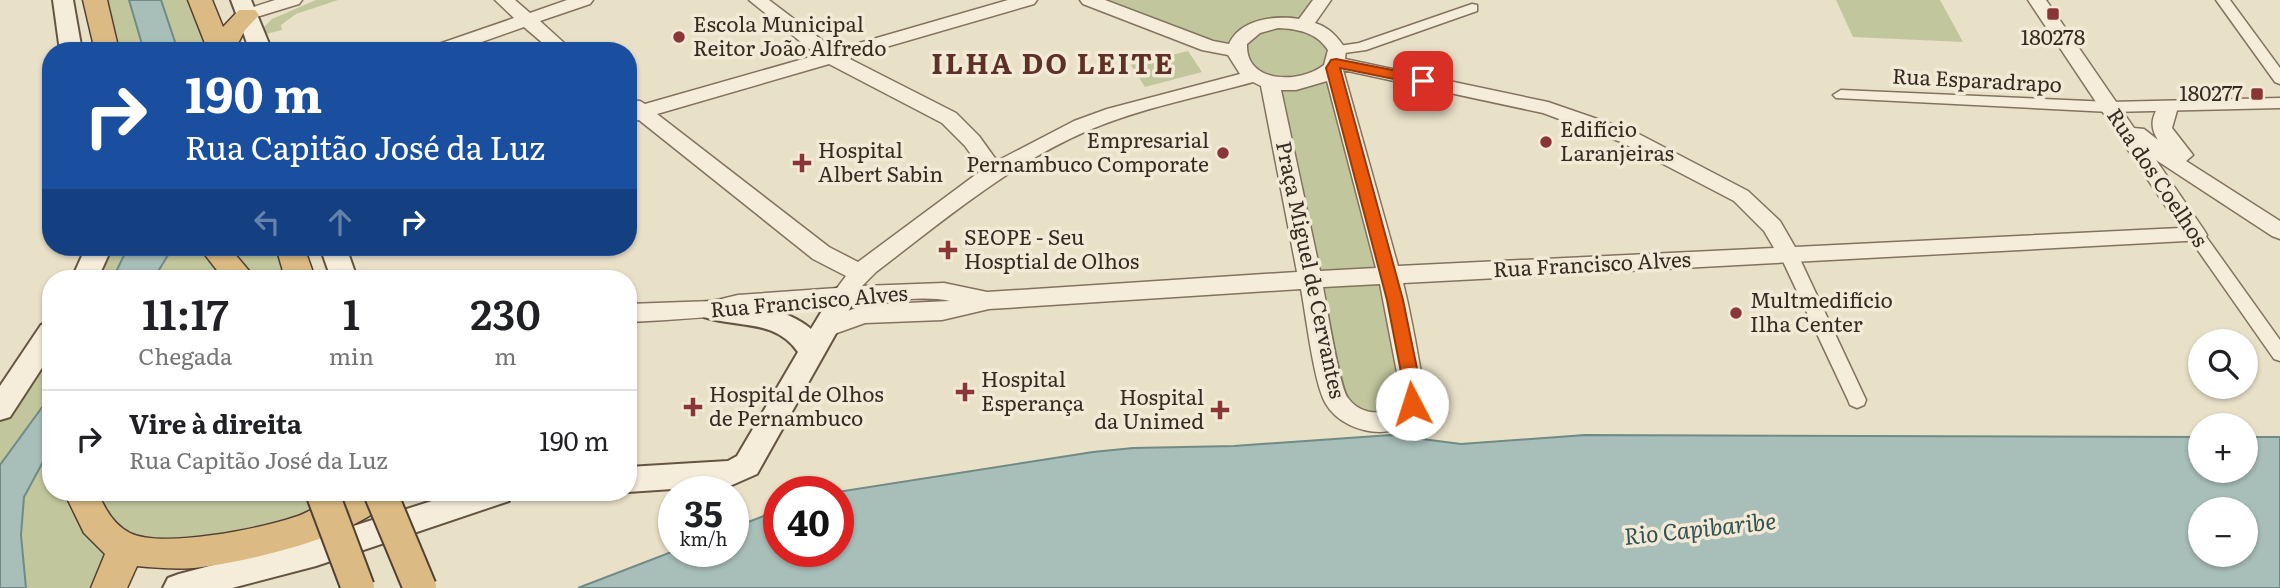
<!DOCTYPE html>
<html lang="pt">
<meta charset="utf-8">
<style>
body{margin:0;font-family:Literata,serif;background:#f6f6f6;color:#202124;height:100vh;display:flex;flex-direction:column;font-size:26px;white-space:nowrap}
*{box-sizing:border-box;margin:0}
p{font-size:23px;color:#757577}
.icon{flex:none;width:38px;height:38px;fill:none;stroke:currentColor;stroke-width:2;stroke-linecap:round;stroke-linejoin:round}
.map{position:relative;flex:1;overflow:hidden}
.panel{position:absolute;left:42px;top:270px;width:595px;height:231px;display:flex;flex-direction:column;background:#fff;border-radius:28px;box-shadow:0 2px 5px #0004}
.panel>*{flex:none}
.guide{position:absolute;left:42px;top:42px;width:595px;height:214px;border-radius:28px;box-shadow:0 2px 5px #0004;background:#1a4fa0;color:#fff;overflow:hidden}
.buttons{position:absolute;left:2188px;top:329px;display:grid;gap:14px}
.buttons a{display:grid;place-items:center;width:70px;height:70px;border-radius:50%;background:#fff;box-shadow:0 2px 5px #0004;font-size:35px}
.speed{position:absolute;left:658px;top:476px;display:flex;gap:14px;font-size:35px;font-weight:700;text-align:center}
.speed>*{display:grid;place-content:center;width:91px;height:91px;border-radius:50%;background:#fff;box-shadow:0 2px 5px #0004;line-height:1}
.speed small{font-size:18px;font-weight:400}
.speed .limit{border:10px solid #d22;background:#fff;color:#111}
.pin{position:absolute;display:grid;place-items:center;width:60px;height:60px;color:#fff;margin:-30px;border-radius:14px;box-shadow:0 4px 10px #0006}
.me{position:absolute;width:77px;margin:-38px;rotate:355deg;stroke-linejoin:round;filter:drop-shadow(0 0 5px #0008)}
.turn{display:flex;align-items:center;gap:24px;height:147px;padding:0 28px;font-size:32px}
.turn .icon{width:91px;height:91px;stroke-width:2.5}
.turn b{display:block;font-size:49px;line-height:60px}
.lanes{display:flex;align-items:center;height:66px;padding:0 28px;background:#0003;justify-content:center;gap:35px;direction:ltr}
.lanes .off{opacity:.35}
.eta{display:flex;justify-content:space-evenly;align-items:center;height:119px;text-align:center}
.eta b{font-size:42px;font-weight:600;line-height:49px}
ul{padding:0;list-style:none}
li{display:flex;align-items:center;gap:21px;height:98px;padding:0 28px;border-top:2px solid #e0e0e0}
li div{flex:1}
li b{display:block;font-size:26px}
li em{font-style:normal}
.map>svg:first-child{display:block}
.green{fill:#c1c69d}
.water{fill:#a8beb8;stroke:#708b85;stroke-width:2;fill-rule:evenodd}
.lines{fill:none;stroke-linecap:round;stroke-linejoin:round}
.minor-casing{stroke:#83725f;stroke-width:3}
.tertiary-casing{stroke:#83725f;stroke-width:3}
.secondary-casing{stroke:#655442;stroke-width:4}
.trunk-casing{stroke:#524132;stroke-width:3}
.minor{fill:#f5edda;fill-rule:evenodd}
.tertiary{fill:#f5edda;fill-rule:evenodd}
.secondary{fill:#f5edda;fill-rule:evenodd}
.trunk{fill:#dbba84;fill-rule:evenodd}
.trunk-bridge-casing{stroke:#524132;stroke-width:36;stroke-linecap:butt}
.trunk-bridge{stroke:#dbba84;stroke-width:32}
.route{fill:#ea580c;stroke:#983908;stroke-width:2}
.poi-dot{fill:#8b3636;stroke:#f2ead6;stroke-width:2.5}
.labels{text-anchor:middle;stroke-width:7;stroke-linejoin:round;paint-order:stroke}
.poi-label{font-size:21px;fill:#352b21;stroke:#f2ead6;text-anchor:start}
.street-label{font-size:21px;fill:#352b21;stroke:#f2ead6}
.water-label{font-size:23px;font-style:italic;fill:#325351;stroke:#f2ead6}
.district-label{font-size:28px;font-weight:bold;letter-spacing:2px;fill:#5d3125;stroke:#f2ead6}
</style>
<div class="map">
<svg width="2280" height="588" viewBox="0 0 2280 588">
<rect width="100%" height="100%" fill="#e9e0c8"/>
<g class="green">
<polygon points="95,0 196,0 214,51 107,51"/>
<polygon points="316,0 338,0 296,14 281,25 282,30 262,35 261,30 272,19"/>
<polygon points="1098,0 1320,0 1304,23 1269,22 1234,49"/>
<polygon points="1836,0 1940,0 1963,42 1853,37"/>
<polygon points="1286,23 1326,37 1334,63 1287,83 1250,71 1239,51 1247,35"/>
<polygon points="1188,51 1202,72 1145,87 1131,65"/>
<polygon points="1332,74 1384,273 1313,278 1273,84"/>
<polygon points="103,247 281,247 293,278 88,278"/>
<polygon points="1386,280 1411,391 1381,418 1346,407 1314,285"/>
<polygon points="51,334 51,492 377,492 336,516 123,552 109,588 0,588 0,409"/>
</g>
<g class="water">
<polygon points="129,0 161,0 178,51 144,51"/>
<polygon points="128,247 173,247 154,278 113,278"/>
<polygon points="51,395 51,447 24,497 21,535 26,588 0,588 0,465"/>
<path d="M 1391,435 L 1461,444 L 1585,435 L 2200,437 L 2200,471 L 2245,471 L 2245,437 L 2280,437 L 2280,588 L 578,588 L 674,551 L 733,551 L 733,528 L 779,510 L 779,551 L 838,551 L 837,492 L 1093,452 L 1133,448 L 1234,446 ZM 2200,509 L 2245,509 L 2245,555 L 2200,555 Z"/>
</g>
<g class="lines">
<defs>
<g id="minor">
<polygon points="2216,0 2230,0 2280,68 2280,84 2275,82"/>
<polygon points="1472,4 1477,5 1477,11 1366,50 1337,54 1330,50 1332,47 1359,43"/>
<polygon points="1841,90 2110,102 2280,98 2280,108 2110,112 1836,98 1833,95"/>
<polygon points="2196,229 2202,231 2280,340 2280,361 2274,359 2190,239 2188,235"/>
<polygon points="1789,249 1798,255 1866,400 1864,405 1857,408 1850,405 1848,400 1780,255"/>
</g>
<g id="tertiary">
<polygon points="275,0 302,0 299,4 247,20 238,15 241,11"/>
<polygon points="495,0 515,0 530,13 567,0 593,0 590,4 540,21 573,51 552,51 524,27 456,51 428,51 430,47 514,18"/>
<path d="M 749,0 L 769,0 L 835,50 L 1008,0 L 1037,0 L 1034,4 L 848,58 L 956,113 L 979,136 L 997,161 L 1074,121 L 1107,109 L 1240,74 L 1228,55 L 1202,50 L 1083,4 L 1080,0 L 1105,0 L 1213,41 L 1229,44 C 1240,19 1275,15 1299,19 L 1313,0 L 1331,0 L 1315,23 C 1330,28 1338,37 1346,50 L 1345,59 L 1548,102 L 1635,132 L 1748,191 L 1780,221 L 1795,247 L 2180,228 L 2028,0 L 2046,0 L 2134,128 L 2144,129 L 2158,140 C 2149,126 2152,116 2161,102 L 2175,102 L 2178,107 L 2172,128 L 2193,155 L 2186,161 L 2280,221 L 2280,239 L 2272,236 L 2156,160 L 2204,230 L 2207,235 L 2204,240 L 1403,283 C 1410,310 1415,339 1420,367 C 1422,375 1426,385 1425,393 C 1421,446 1347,440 1326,404 C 1314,385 1306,315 1301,289 L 989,309 L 942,320 L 865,323 L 823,338 L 815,335 L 811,329 L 815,323 L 864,305 L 950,301 C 923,295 881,302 853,304 C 778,310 704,319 628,322 L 628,304 L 713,301 L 738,295 L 837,288 L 846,276 L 813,259 L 639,120 L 628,122 L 628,100 L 640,101 L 645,104 L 817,55 ZM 1278,28 C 1298,29 1316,32 1328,50 L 1324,65 C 1300,84 1245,84 1247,44 L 1260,33 ZM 829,64 L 942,123 L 965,146 L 982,170 L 858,262 L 829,247 L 657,114 ZM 1343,70 L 1543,113 L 1621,142 L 1734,201 L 1764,231 L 1774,248 L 1398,266 ZM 1327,81 L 1376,268 L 1320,271 L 1281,90 L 1296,90 ZM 1253,82 L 1261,86 L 1297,272 L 987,292 L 944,283 L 862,286 L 876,272 C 944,220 1010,164 1089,130 C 1141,108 1199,97 1253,82 ZM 1380,284 L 1401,393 L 1391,409 C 1376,416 1358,412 1348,398 C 1339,386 1327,307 1323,287 Z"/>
</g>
<g id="secondary">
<polygon points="53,0 73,0 82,51 60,51"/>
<polygon points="231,0 251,0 272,51 250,51"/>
<polygon points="86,247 112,247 98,278 72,278"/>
<polygon points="320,247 346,247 357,278 331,278"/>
<path d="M 844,286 L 853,289 L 857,296 L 757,474 L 732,485 L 628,492 L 626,492 L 628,492 L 628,467 L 728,461 L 737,456 L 798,352 C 775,319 738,328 704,317 L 700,310 L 704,303 C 732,294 789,310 811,329 L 835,289 Z"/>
<polygon points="51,322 51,354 10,417 0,420 0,386 41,325"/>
<polygon points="460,492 513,492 509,501 316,566 232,588 163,588 168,578 179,574 316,538"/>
</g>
<g id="trunk">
<polygon points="83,0 107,0 119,51 95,51"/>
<polygon points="188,0 212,0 223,27 239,10 255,10 259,15 245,30 234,51 208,51"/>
<polygon points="199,247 229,247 255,278 223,278"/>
<polygon points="276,247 304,247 315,278 285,278"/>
<path d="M 64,492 L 98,492 C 104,508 114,525 130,533 C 163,549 263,528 298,516 C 314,510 337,494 351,492 C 365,490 381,491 394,492 C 374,533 246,562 202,567 C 181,570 159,568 137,566 L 127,588 L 91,588 L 105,554 L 84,533 Z"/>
</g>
</defs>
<use href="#minor" class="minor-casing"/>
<use href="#tertiary" class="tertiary-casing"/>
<use href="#secondary" class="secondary-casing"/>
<use href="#trunk" class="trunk-casing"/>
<use href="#minor" class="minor"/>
<use href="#tertiary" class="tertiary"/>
<use href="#secondary" class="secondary"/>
<use href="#trunk" class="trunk"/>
<defs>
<g id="trunk-bridge">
<polyline points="322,492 358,588"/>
<polyline points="380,492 420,588"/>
</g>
</defs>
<use href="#trunk-bridge" class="trunk-bridge-casing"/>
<use href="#trunk-bridge" class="trunk-bridge"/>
</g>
<polygon class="route" points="1336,59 1423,76 1429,81 1423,85 1340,68 1403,300 1422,393 1418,408 1405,408 1403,404 1405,393 1387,300 1326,68 1331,60"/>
<g class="poi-dot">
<rect x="2046" y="7" width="14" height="14" rx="3.5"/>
<circle cx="679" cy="37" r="7"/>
<rect x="2250" y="87" width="14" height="14" rx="3.5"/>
<circle cx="1546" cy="142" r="7"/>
<circle cx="1223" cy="153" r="7"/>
<path d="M798.5 152.5h7v7h7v7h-7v7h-7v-7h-7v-7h7z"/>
<path d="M944.5 239.5h7v7h7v7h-7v7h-7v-7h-7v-7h7z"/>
<circle cx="1736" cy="313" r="7"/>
<path d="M961.5 381.5h7v7h7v7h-7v7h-7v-7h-7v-7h7z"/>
<path d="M689.5 396.5h7v7h7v7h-7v7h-7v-7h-7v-7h7z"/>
<path d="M1216.5 399.5h7v7h7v7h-7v7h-7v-7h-7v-7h7z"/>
</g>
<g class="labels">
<g class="poi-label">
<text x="693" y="32">Escola Municipal<tspan x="693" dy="24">Reitor João Alfredo</tspan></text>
<text x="2053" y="45" text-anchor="middle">180278</text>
<text x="2243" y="101" text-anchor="end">180277</text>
<text x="1560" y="137">Edifício<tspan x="1560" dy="24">Laranjeiras</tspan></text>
<text x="1209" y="148" text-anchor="end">Empresarial<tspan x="1209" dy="24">Pernambuco Comporate</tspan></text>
<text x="818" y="158">Hospital<tspan x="818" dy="24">Albert Sabin</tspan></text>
<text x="964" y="245">SEOPE - Seu<tspan x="964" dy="24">Hosptial de Olhos</tspan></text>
<text x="1750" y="308">Multmedifício<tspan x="1750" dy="24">Ilha Center</tspan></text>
<text x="981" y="387">Hospital<tspan x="981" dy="24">Esperança</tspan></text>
<text x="709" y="402">Hospital de Olhos<tspan x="709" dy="24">de Pernambuco</tspan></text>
<text x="1204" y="405" text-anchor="end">Hospital<tspan x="1204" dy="24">da Unimed</tspan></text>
</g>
<g class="street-label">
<text transform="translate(1977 81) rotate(3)" y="7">Rua Esparadrapo</text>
<text transform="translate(2157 178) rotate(56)" y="7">Rua dos Coelhos</text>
<text transform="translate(1592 265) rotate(-3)" y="7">Rua Francisco Alves</text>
<text transform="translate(1310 270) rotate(78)" y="7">Praça Miguel de Cervantes</text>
<text transform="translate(809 302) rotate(-5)" y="7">Rua Francisco Alves</text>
</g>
<g class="water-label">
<text transform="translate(1700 529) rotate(-6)" y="8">Rio Capibaribe</text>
</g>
<g class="district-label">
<text x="1053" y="74">ILHA DO LEITE</text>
</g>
</g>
</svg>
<div class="buttons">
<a><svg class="icon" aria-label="search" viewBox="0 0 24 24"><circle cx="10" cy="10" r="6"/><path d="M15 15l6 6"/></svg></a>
<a>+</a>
<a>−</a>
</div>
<div class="speed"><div>35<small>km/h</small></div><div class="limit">40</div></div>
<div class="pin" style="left:1423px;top:81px;background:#d93025"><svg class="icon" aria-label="arrive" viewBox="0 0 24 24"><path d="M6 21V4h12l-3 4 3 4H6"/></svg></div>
<svg class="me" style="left:1412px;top:404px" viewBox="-20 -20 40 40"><circle r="19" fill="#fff"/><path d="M0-13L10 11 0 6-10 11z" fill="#ea580c"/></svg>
<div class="guide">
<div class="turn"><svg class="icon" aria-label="right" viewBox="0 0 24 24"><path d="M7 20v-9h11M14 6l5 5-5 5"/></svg><div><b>190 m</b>Rua Capitão José da Luz</div></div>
<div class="lanes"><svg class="icon off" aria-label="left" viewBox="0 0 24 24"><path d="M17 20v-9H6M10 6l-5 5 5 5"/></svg><svg class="icon off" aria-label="ahead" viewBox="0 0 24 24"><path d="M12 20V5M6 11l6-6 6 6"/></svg><svg class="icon" aria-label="right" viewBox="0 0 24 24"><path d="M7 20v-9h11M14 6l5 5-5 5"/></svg></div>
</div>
<section class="panel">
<div class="eta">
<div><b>11:17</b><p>Chegada</p></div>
<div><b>1</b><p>min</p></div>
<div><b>230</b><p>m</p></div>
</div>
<ul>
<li><svg class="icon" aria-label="right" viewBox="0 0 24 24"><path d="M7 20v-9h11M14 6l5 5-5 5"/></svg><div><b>Vire à direita</b><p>Rua Capitão José da Luz</p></div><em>190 m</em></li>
</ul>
</section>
</div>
